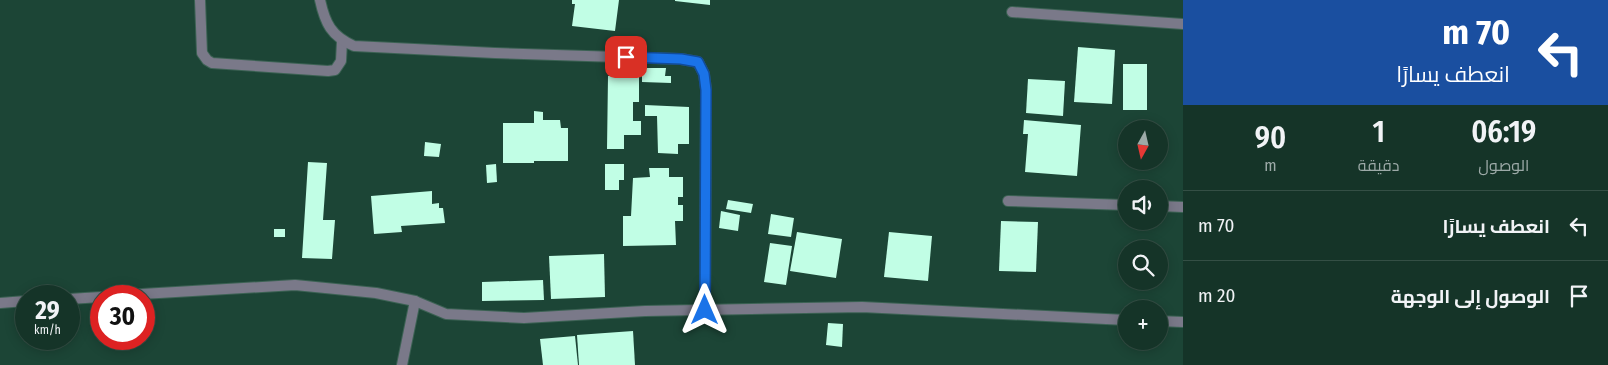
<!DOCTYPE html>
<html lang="ar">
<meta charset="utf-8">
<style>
body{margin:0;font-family:"Fira Sans Condensed",Cairo,sans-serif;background:#223f34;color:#f1f3f6;direction:rtl;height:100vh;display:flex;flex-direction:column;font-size:19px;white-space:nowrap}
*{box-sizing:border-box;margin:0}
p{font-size:16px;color:#9daaa8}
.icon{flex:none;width:28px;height:28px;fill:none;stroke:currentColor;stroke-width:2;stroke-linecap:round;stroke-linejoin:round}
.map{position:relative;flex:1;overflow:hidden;direction:ltr}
.side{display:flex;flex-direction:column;background:#153428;width:425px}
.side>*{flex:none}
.banner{background:#1a4fa0;color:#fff;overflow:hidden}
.needle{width:32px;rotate:188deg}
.tools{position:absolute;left:1118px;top:120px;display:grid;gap:10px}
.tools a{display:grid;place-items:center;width:50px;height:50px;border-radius:50%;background:#153428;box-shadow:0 2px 12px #0003,0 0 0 1px #344f45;font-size:25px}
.speed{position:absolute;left:15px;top:285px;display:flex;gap:10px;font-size:25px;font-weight:700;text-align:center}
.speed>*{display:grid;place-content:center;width:65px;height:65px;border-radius:50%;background:#153428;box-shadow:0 2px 12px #0003,0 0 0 1px #344f45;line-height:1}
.speed small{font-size:12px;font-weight:400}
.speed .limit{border:8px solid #d22;background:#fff;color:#111}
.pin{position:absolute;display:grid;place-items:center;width:42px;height:42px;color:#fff;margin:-21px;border-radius:10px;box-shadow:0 2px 8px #0006}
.me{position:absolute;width:55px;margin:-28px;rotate:0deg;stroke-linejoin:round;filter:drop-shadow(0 0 4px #0008)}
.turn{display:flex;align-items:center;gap:18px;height:105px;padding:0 15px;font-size:22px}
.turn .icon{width:65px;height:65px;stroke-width:2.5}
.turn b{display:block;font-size:35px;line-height:42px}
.eta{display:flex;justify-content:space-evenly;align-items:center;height:85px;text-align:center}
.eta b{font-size:30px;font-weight:600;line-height:35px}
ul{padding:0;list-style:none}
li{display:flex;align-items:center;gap:15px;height:70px;padding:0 15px;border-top:1px solid #344f45}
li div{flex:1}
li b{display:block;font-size:19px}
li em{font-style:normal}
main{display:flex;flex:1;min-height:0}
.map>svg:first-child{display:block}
.building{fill:#c1fee5}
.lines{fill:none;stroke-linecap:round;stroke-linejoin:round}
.minor-casing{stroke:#3c6254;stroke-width:12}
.minor{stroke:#7a7989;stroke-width:10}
.route-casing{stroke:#114b97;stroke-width:12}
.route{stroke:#1a73e8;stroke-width:9}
</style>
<main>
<section class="side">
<div class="banner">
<div class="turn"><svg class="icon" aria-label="left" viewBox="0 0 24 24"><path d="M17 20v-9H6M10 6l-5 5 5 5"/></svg><div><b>70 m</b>انعطف يسارًا</div></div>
</div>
<div class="eta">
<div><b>06:19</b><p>الوصول</p></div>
<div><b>1</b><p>دقيقة</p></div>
<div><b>90</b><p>m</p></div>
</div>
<ul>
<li><svg class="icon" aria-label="left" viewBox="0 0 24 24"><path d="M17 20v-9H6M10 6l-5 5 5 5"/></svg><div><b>انعطف يسارًا</b></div><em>70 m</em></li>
<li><svg class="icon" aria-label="arrive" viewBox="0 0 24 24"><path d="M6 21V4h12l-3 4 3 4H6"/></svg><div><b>الوصول إلى الوجهة</b></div><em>20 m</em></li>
</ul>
</section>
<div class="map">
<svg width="1183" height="365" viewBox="0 0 1183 365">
<rect width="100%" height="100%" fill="#1c4536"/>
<g class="building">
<polygon points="572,0 619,0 615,31 572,26 575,4 572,4"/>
<polygon points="675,0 710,0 710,5 675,1"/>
<polygon points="1078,47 1115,50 1112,104 1074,102"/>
<rect x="1123" y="64" width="24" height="46"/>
<polygon points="642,68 666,68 665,76 671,76 671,83 642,82"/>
<polygon points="608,76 639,76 639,102 633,102 633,121 641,121 641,135 624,135 624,149 607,149"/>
<polygon points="1028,79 1065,81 1063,116 1026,113"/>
<polygon points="645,105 689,107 689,144 678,144 678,154 658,153 657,116 645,116"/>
<polygon points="534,111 543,112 543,120 560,120 561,128 568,128 568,161 534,161 534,163 503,163 503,123 534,123"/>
<polygon points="1024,120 1081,125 1077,176 1025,172 1028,134 1023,134"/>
<polygon points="425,142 441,144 439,157 424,156"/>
<polygon points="308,162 327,163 323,220 335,220 332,259 302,258"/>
<polygon points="496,164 497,182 487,183 486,165"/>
<polygon points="605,164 624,164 624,180 619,180 619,190 605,190"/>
<polygon points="649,168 669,168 669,177 683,177 683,197 678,197 678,205 683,205 683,221 675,221 676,245 623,246 623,216 631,216 633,178 650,177"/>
<polygon points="432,191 432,204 439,203 439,208 443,208 445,223 401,226 402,232 374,234 371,196"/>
<polygon points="728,200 753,204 751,213 726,209"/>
<polygon points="721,211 740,215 738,231 719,228"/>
<polygon points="771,214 794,218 791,237 768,234"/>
<polygon points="1001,221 1038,222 1036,272 999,271"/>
<rect x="274" y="229" width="11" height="8"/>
<polygon points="797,232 842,239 836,278 790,271"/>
<polygon points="889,232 932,236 928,281 884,277"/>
<polygon points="770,243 792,246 786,285 764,282"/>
<polygon points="604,254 605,297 551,299 549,256"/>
<polygon points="543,280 544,300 482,301 482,282"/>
<polygon points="828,323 843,324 842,347 826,345"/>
<polygon points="633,331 635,365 579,365 577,335"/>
<polygon points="575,336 578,365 543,365 540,339"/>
</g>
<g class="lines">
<defs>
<g id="minor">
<polyline points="200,0 202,53 207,60 212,63 328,71 335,70 341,61 342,41"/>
<path d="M 320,0 C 325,23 331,36 354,46 L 495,53 L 681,59 L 698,62 L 704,74 L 706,89 L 705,310"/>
<polyline points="1012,12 1183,24"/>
<polyline points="1008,201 1126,205"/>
<polyline points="1159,206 1183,207"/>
<polyline points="108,296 295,285 376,293 415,301 446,314 524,318 645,311 862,307 1126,320"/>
<polyline points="69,299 101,297"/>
<polyline points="0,303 26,301"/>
<polyline points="1159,321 1183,322"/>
<polyline points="402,365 415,301"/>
</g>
</defs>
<use href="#minor" class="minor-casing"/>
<use href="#minor" class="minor"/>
</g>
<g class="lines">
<defs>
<polyline id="route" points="626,57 681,59 698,62 704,74 706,90 705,310"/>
</defs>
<use href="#route" class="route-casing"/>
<use href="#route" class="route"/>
</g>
</svg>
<div class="tools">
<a><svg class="needle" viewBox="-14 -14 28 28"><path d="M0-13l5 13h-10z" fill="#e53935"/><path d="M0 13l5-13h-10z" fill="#9daaa8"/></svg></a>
<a><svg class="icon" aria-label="sound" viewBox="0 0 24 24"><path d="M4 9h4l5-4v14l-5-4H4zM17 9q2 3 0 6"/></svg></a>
<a><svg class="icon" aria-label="search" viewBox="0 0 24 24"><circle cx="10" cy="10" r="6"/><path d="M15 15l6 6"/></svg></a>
<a>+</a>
</div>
<div class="speed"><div>29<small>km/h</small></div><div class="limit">30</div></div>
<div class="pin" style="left:626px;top:57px;background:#d93025"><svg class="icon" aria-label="arrive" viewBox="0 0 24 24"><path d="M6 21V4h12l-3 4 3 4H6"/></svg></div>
<svg class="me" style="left:705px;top:310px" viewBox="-20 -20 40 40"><path d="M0-17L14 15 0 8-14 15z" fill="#1a73e8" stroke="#fff" stroke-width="4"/></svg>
</div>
</main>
